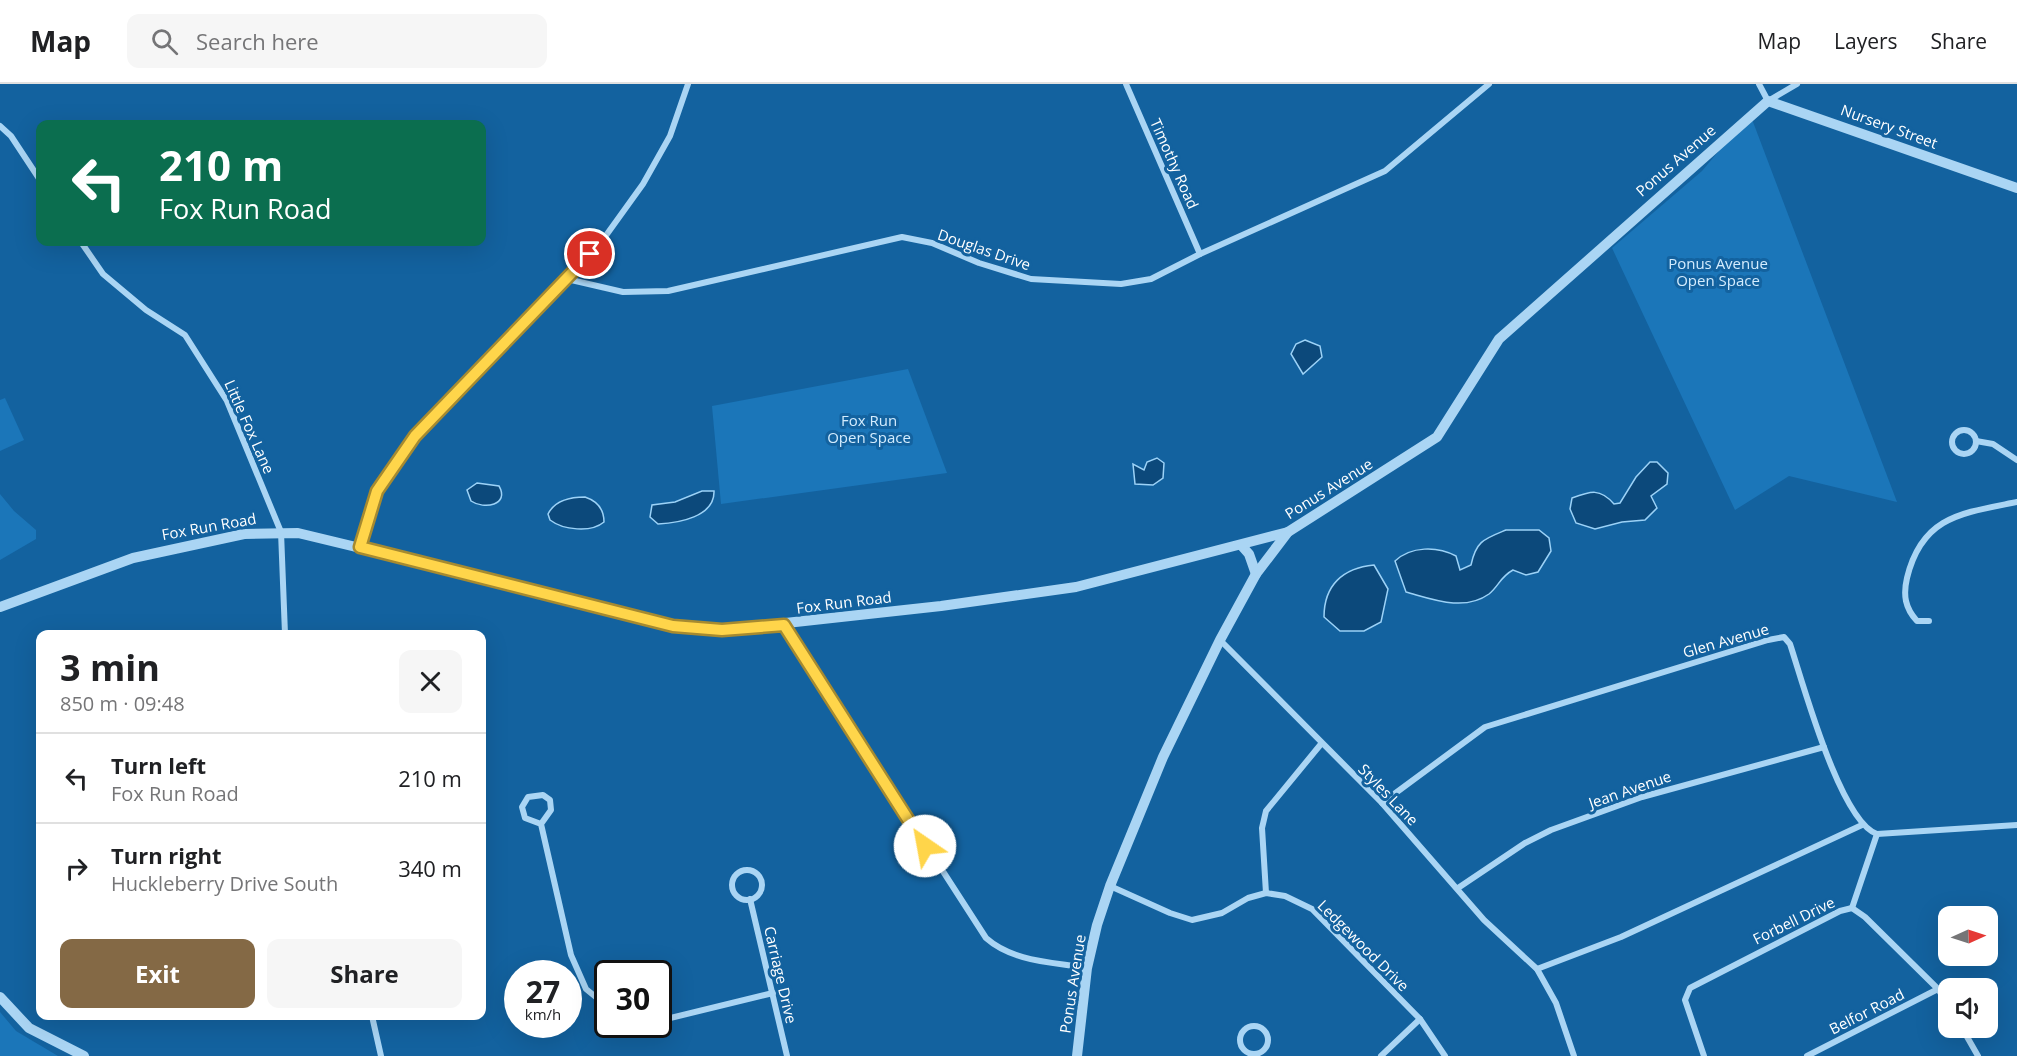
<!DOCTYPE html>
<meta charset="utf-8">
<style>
body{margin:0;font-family:"Open Sans",sans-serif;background:#f6f6f6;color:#202124;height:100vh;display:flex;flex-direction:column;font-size:22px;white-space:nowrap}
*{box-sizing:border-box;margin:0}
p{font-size:20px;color:#757577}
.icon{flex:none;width:33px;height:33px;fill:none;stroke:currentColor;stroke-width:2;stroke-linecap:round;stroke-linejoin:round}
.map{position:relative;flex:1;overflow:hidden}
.side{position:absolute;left:36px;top:546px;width:450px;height:390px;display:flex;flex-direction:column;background:#fff;border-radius:12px;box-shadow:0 6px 24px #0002}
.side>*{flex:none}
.hud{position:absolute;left:36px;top:36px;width:450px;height:126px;border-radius:12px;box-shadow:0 6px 24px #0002;background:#0b6e4f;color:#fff;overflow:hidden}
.needle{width:39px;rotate:87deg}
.controls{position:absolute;left:1938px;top:822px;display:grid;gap:12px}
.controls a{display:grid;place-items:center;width:60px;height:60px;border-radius:12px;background:#fff;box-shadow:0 6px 24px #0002;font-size:30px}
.speed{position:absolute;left:504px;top:876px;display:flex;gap:12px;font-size:30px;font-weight:700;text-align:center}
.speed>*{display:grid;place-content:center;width:78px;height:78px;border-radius:50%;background:#fff;box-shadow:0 6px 24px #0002;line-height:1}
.speed small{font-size:15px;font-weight:400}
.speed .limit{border:3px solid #111;border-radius:9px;background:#fff;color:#111}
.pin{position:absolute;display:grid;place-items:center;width:51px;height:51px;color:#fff;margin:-26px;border:3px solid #fff;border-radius:50%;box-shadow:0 2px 6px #0007}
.me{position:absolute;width:66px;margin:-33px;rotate:327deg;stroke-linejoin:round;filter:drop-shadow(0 0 4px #0008)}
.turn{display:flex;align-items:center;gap:21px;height:126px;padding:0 24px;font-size:27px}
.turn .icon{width:78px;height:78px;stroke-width:2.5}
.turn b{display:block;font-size:42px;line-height:51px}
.round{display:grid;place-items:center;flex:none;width:63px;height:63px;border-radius:12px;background:#f6f6f6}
.headline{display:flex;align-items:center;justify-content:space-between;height:102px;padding:0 24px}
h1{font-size:36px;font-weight:700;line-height:45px}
.primary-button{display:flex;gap:12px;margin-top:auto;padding:12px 24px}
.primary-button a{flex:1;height:69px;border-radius:12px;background:#846945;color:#fff;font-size:24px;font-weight:700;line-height:69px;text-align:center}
.primary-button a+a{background:#f6f6f6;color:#202124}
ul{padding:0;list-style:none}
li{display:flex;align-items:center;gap:18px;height:90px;padding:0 24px;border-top:2px solid #e0e0e0}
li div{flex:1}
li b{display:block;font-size:22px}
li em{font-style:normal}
header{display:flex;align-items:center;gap:36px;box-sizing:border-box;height:84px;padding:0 30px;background:#fff;border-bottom:2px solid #e0e0e0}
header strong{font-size:28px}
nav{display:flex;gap:33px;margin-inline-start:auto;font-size:21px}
.search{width:420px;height:54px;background:#f6f6f6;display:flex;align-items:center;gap:15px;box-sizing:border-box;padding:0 21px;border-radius:12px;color:#757577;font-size:22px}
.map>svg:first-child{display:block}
.green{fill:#1b76b9}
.water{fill:#0c497b;stroke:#9cd2f7;stroke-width:1.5}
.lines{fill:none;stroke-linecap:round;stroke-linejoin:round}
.minor{stroke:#aad5f4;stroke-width:6}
.tertiary{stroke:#aad5f4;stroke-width:10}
.route-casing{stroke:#a68a30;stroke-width:15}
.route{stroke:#ffd54a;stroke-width:10}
.labels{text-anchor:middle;stroke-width:6;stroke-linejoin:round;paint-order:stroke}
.street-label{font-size:15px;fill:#fff;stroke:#13629f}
.park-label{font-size:15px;fill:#d3ecfe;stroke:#13629f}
</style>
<header>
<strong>Map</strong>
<div class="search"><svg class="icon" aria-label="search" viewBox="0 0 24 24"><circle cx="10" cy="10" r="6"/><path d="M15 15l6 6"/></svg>Search here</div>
<nav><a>Map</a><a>Layers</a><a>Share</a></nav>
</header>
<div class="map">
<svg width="2017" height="972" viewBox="0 0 2017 972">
<rect width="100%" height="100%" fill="#13629f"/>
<g class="green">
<polygon points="1750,30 1897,418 1789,392 1735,426 1612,164 1702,87"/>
<polygon points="908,285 947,389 721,420 712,322"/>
<polygon points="5,314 24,356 0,367 0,316"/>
<polygon points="0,410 14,427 36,446 36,455 0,476"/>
<polygon points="0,928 16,947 58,972 0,972"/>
</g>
<g class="water">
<polygon points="1305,256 1320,262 1322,273 1303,290 1291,270 1296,260"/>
<polygon points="1157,374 1164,379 1163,394 1153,401 1135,400 1133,380 1144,386 1147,378"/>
<path d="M 1650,378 L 1657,378 L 1668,389 L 1667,400 L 1651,412 L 1657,424 L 1645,436 L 1622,438 L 1595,445 L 1576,439 L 1570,425 L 1572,414 C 1591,407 1600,404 1614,420 L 1620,419 L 1636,393 Z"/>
<path d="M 477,399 L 499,402 C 510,421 484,426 471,417 L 467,406 Z"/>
<path d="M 702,407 L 714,407 C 715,433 678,439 658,440 L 650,433 L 652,421 L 675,418 Z"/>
<path d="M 585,413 C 597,417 604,425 604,438 C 591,449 563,446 550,436 L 548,430 C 555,416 571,413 585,413 Z"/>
<path d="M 1506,446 L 1539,446 L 1549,454 L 1551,467 L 1538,488 L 1526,491 L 1513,486 C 1500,493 1499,502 1489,510 C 1464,528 1432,515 1406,508 L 1395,477 C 1411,462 1437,462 1456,472 L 1460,486 L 1471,481 C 1476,457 1484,455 1506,446 Z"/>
<path d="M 1374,481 L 1388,505 L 1381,538 L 1364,547 L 1340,547 L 1324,533 C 1324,501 1343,484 1374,481 Z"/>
</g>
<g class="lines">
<g class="minor">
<polyline points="1126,0 1200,170"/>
<polyline points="1759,0 1768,17 1797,0"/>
<polyline points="0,42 11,52 40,96"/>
<polyline points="81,158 103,190 146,226 185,251 227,317 281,448 285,550"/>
<polyline points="567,195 623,208 668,207 902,153 932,159 979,179 1031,195 1121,200 1151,195 1200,170 1385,87 1489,0"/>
<circle cx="1964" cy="358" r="12"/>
<polyline points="1976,357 1993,360 2017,376"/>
<polyline points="360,463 377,407 415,352 602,157 643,100 670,52 688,0"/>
<path d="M 1929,537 L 1917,537 C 1905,524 1903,511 1907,494 C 1922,432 1962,429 2017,418"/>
<path d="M 784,541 L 986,854 C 1013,878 1053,878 1087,884"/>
<polyline points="1220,556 1382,719 1484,836 1537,885 1556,919 1574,972"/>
<path d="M 1382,719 L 1485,643 L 1768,556 L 1784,553 L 1790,560 C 1803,599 1840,737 1877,750 L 2017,741"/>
<polyline points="541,740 525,734 522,723 528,713 543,711 550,716 551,726 541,740 571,871 586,905 608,923"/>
<circle cx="747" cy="801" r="15"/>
<polyline points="1110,802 1170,829 1192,836 1222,829 1248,814 1266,809 1285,812 1312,825 1420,935 1445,972"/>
<polyline points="1458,804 1525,759 1551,746 1642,713 1824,663"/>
<polyline points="1266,809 1262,744 1266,727 1321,660"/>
<polyline points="750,815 787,972"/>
<polyline points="1852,824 1877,750"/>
<polyline points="1537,885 1621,853 1862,741"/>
<polyline points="372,932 381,972"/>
<polyline points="658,937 773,909"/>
<circle cx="1254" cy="956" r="14"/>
<polyline points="1962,944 1978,972"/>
<polyline points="1381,972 1420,935"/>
<polyline points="1704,972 1685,916 1690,904 1840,827 1852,824 1865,833 1938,905 1948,921"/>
<polyline points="1807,972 1938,905"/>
</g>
<g class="tertiary">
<polyline points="1241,461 1249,470 1256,490"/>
<polyline points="0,523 133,474 244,450 298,449 584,518 673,542 722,546 941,522 1076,503 1288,448"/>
<polyline points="0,913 29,944 84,972"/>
<polyline points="1077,972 1087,884 1097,841 1110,802 1163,673 1220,556 1256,490 1288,448 1437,353 1499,255 1768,17 2017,104"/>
</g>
</g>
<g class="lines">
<defs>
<polyline id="route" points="590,170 415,352 377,407 360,463 673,542 722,546 784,541 925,762"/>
</defs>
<use href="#route" class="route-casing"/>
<use href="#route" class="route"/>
</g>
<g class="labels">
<g class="street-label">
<text transform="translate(1889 43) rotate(20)" y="5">Nursery Street</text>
<text transform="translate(1676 77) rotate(-41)" y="5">Ponus Avenue</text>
<text transform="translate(1174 80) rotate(66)" y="5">Timothy Road</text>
<text transform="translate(984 166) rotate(19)" y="5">Douglas Drive</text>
<text transform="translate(249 343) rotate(66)" y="5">Little Fox Lane</text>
<text transform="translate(1329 405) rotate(-32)" y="5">Ponus Avenue</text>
<text transform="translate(209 443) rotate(-10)" y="5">Fox Run Road</text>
<text transform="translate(844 519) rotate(-7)" y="5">Fox Run Road</text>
<text transform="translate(1726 557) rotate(-16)" y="5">Glen Avenue</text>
<text transform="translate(1630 706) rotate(-19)" y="5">Jean Avenue</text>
<text transform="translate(1388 711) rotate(46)" y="5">Styles Lane</text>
<text transform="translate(1794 837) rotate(-26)" y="5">Forbell Drive</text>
<text transform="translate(1363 862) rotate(45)" y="5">Ledgewood Drive</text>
<text transform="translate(780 891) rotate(77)" y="5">Carriage Drive</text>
<text transform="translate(1073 900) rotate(-81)" y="5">Ponus Avenue</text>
<text transform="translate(1867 928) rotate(-27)" y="5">Belfor Road</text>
</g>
<g class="park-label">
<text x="1718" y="185">Ponus Avenue<tspan x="1718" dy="17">Open Space</tspan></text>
<text x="869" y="342">Fox Run<tspan x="869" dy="17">Open Space</tspan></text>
</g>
</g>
</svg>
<div class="controls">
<a><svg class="needle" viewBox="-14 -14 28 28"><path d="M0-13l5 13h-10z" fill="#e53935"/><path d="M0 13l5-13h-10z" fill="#757577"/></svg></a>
<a><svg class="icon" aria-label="sound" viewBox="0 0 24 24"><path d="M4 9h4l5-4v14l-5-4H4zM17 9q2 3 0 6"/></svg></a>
</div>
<div class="speed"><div>27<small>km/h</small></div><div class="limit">30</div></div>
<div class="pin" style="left:590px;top:170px;background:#d93025"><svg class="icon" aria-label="arrive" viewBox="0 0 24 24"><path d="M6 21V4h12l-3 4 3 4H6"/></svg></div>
<svg class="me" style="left:925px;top:762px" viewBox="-20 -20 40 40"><circle r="19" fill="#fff"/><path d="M0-13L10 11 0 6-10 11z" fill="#ffd54a"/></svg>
<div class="hud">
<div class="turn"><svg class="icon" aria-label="left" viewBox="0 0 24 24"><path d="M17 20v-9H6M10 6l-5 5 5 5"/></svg><div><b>210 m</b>Fox Run Road</div></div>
</div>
<section class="side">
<div class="headline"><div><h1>3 min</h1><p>850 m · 09:48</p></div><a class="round"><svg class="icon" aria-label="close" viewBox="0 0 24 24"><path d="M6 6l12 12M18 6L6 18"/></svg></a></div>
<ul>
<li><svg class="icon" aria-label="left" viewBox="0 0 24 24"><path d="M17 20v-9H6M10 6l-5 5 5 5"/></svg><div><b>Turn left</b><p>Fox Run Road</p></div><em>210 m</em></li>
<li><svg class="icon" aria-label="right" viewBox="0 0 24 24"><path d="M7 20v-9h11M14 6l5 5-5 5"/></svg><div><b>Turn right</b><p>Huckleberry Drive South</p></div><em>340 m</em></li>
</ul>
<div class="primary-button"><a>Exit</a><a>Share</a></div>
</section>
</div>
